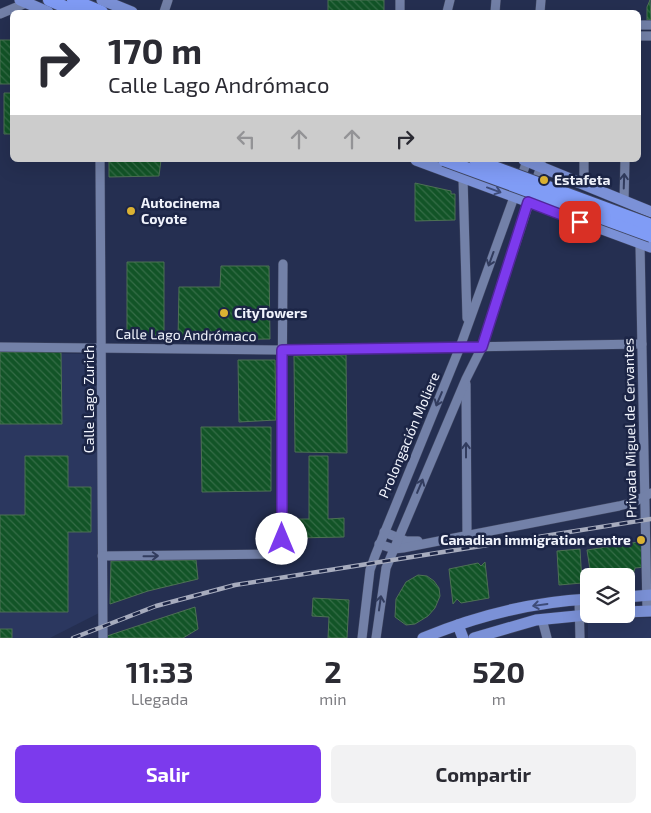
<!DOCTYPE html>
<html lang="es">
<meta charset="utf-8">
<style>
body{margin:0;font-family:"Exo 2",sans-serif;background:#f2f2f3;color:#2b2b33;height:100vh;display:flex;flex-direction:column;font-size:19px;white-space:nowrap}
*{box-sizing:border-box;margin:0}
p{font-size:16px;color:#7c7c81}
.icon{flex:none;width:28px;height:28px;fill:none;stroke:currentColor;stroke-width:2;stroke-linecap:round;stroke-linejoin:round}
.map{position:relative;height:638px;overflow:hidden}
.side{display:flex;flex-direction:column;background:#fff;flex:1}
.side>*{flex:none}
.guide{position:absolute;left:10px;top:10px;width:631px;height:152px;border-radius:8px;box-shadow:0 5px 20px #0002;background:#fff;color:#2b2b33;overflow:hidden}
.buttons{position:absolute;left:580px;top:568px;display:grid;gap:10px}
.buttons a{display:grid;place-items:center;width:55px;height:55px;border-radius:8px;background:#fff;box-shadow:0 5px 20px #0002;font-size:25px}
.pin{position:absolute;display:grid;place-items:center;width:42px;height:42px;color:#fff;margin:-21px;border-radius:10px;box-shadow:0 2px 8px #0006}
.me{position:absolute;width:55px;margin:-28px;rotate:0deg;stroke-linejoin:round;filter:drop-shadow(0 0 4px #0008)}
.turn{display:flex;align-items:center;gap:18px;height:105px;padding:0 15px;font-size:22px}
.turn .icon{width:65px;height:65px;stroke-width:2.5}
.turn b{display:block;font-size:35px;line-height:42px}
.lanes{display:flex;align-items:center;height:48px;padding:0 15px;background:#0003;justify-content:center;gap:25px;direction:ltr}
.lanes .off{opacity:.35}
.eta{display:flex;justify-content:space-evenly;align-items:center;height:85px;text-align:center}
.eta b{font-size:30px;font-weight:700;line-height:35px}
.action{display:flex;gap:10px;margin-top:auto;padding:10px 15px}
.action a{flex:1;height:58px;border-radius:8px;background:#7c3aed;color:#fff;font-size:20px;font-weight:700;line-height:58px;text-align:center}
.action a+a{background:#f2f2f3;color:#2b2b33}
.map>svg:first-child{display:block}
.built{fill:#2b375f}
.building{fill:url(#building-back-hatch);stroke:#4d7154}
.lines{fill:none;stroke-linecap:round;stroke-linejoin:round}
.minor-casing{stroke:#404762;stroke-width:10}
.major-casing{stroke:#404762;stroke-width:12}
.highway-casing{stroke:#404762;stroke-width:14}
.minor{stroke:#7381a8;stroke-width:9}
.major{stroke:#7b91d7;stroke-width:11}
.highway{stroke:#809cf6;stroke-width:12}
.rail-casing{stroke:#a7acbe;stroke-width:4.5}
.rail{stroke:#1c2546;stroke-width:2.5;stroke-dasharray:8;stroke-linecap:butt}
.highway-bridge-casing{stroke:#404762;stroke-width:14;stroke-linecap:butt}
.highway-bridge{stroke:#809cf6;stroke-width:12}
.oneway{stroke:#323c5e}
.oneway2{stroke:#3d4b79}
.route-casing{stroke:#51269a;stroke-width:12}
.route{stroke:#7c3aed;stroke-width:9}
.poi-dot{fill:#dbb233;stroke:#1c2546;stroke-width:2}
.labels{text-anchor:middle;stroke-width:5;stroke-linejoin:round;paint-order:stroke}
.poi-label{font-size:14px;font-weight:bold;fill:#f0f3fc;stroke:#1c2546;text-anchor:start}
.street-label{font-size:14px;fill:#f0f3fc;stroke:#1c2546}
</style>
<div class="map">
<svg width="651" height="638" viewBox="0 0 651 638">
<defs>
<pattern id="building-back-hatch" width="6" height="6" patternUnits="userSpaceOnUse" patternTransform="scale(1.25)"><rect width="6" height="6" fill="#125427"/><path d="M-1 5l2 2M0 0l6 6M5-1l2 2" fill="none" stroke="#356d47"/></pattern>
</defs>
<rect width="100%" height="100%" fill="#252f51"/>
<g class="built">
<polygon points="0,353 101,354 101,612 50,638 0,638"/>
<polygon points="651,618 651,638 588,638 588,619"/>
</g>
<g class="building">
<rect x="328" y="0" width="56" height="12"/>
<polygon points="650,0 651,20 647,20 647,7"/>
<rect x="0" y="40" width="12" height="44"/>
<polygon points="12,89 12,134 4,134 4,93 12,93"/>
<polygon points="109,160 161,160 159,176 109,177"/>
<polygon points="415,183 451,191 451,194 455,194 455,220 415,221"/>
<polygon points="127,262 164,262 164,335 127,336"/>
<polygon points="221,266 269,266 270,339 178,340 179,287 220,287"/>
<polygon points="0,352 61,352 62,424 0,424"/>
<polygon points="346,355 347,453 295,452 294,356"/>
<polygon points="238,360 275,360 276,420 239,422"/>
<polygon points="201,427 271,427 271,491 202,492"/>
<polygon points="25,456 68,456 68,487 91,487 91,532 68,532 68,612 0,612 0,515 25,515"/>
<polygon points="309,456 328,456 328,519 344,518 344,537 295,538 295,519 309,519"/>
<polygon points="644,541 645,567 635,568 632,578 591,576 587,550"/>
<polygon points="580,549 582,583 559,585 557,551"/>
<polygon points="196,560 198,579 148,591 110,604 111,561"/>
<polygon points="485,562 489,598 461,603 457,599 453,604 449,569 478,563 481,566"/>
<polygon points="418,575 427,576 434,581 439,588 440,596 435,608 428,616 415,624 406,625 395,617 396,599 406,582"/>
<polygon points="313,598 349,600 347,638 328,638 329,617 312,616"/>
<polygon points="195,607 198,629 183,638 107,638 107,636"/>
<rect x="0" y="629" width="12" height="9"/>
</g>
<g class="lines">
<defs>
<g id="minor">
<polyline points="164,12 168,0"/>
<polyline points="400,12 400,0"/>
<polyline points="447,12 450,0"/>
<polyline points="495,12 496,0"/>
<polyline points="540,12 541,0"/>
<polyline points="0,14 26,3"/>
<polyline points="639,25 651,25"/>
<polyline points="639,36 651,36"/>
<polyline points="100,160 103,638"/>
<polyline points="463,178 467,318"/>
<polyline points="584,184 584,160"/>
<polyline points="624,201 625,160"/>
<polyline points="640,244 647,611"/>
<polyline points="0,347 277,350 642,344"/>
<polyline points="466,384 467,534"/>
<polyline points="384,532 406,541 418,541"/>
<polyline points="379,544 394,549 403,548 619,506 634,502 651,493"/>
<polyline points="102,556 281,554 283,264"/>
<polyline points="579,600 580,638"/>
<polyline points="542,619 547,638"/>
<polyline points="362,638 370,570 375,556 460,347 527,161"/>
<polyline points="376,638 386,568 466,379 482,347 541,166 541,160"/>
</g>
<g id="major">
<polyline points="20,0 48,12"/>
<polyline points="102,0 132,12"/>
<polyline points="416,160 651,247"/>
<polyline points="524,160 651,212"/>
<polyline points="626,597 651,595"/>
<polyline points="626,612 651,611"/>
<polyline points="458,625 463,638"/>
<path d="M 423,638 C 476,616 532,602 589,599"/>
<polyline points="474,638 536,620 597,614"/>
</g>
<g id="highway">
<polyline points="49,0 77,12"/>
<polyline points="73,0 102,12"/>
</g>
</defs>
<use href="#minor" class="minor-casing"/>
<use href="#major" class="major-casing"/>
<use href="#highway" class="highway-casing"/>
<use href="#minor" class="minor"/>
<use href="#major" class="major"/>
<use href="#highway" class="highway"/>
<defs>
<polyline id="rail" points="73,638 156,606 235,585 651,519"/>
</defs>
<use href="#rail" class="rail-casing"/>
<use href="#rail" class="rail"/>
<defs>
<g id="highway-bridge">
<polyline points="444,160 651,236"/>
<polyline points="475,160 651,225"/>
</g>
</defs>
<use href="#highway-bridge" class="highway-bridge-casing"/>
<use href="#highway-bridge" class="highway-bridge"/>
</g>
<defs><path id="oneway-shaft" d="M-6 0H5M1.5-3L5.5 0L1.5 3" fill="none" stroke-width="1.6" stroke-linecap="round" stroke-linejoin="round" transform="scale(1.25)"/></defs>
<g class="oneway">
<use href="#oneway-shaft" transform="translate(624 181) rotate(-88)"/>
<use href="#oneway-shaft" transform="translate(491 259) rotate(110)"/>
<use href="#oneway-shaft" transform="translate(439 399) rotate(113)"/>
<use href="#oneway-shaft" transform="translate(466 450) rotate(-90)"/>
<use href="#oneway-shaft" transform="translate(420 486) rotate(-67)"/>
<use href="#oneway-shaft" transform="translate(151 556) rotate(-1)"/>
<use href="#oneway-shaft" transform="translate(380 603) rotate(-82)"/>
</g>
<g class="oneway2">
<use href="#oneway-shaft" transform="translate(494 190) rotate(20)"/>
<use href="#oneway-shaft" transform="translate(540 605) rotate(172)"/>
</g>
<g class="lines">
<defs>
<polyline id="route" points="282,539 282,350 482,347 528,202 580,222"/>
</defs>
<use href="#route" class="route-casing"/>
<use href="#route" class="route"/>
</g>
<g class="poi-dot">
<circle cx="544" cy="180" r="5"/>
<circle cx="131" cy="211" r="5"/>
<circle cx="224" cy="313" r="5"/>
<circle cx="641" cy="540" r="5"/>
</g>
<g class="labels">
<g class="poi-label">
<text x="554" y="185">Estafeta</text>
<text x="141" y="208">Autocinema<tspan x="141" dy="16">Coyote</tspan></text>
<text x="234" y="318">CityTowers</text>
<text x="631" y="545" text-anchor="end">Canadian immigration centre</text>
</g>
<g class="street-label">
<text transform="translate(186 335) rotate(1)" y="5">Calle Lago Andrómaco</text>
<text transform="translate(89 399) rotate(-90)" y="5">Calle Lago Zurich</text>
<text transform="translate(630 428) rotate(-91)" y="5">Privada Miguel de Cervantes</text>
<text transform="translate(409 435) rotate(-67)" y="5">Prolongación Moliere</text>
</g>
</g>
</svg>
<div class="buttons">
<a><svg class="icon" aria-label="layers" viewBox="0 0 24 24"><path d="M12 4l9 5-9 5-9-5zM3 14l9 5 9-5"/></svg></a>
</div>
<div class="pin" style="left:580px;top:222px;background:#d93025"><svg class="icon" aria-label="arrive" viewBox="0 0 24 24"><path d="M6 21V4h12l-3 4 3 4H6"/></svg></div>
<svg class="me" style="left:282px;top:539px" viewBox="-20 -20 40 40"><circle r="19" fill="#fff"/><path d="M0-13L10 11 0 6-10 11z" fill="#7c3aed"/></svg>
<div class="guide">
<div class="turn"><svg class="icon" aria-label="right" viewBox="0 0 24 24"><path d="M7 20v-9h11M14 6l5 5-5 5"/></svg><div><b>170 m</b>Calle Lago Andrómaco</div></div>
<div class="lanes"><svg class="icon off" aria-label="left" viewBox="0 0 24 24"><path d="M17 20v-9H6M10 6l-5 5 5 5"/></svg><svg class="icon off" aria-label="ahead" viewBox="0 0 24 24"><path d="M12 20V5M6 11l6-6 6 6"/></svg><svg class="icon off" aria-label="ahead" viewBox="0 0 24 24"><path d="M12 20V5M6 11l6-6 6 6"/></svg><svg class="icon" aria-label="right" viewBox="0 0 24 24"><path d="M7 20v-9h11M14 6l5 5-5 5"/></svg></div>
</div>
</div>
<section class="side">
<div class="eta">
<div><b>11:33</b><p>Llegada</p></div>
<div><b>2</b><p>min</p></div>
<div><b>520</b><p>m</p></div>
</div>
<div class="action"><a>Salir</a><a>Compartir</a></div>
</section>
